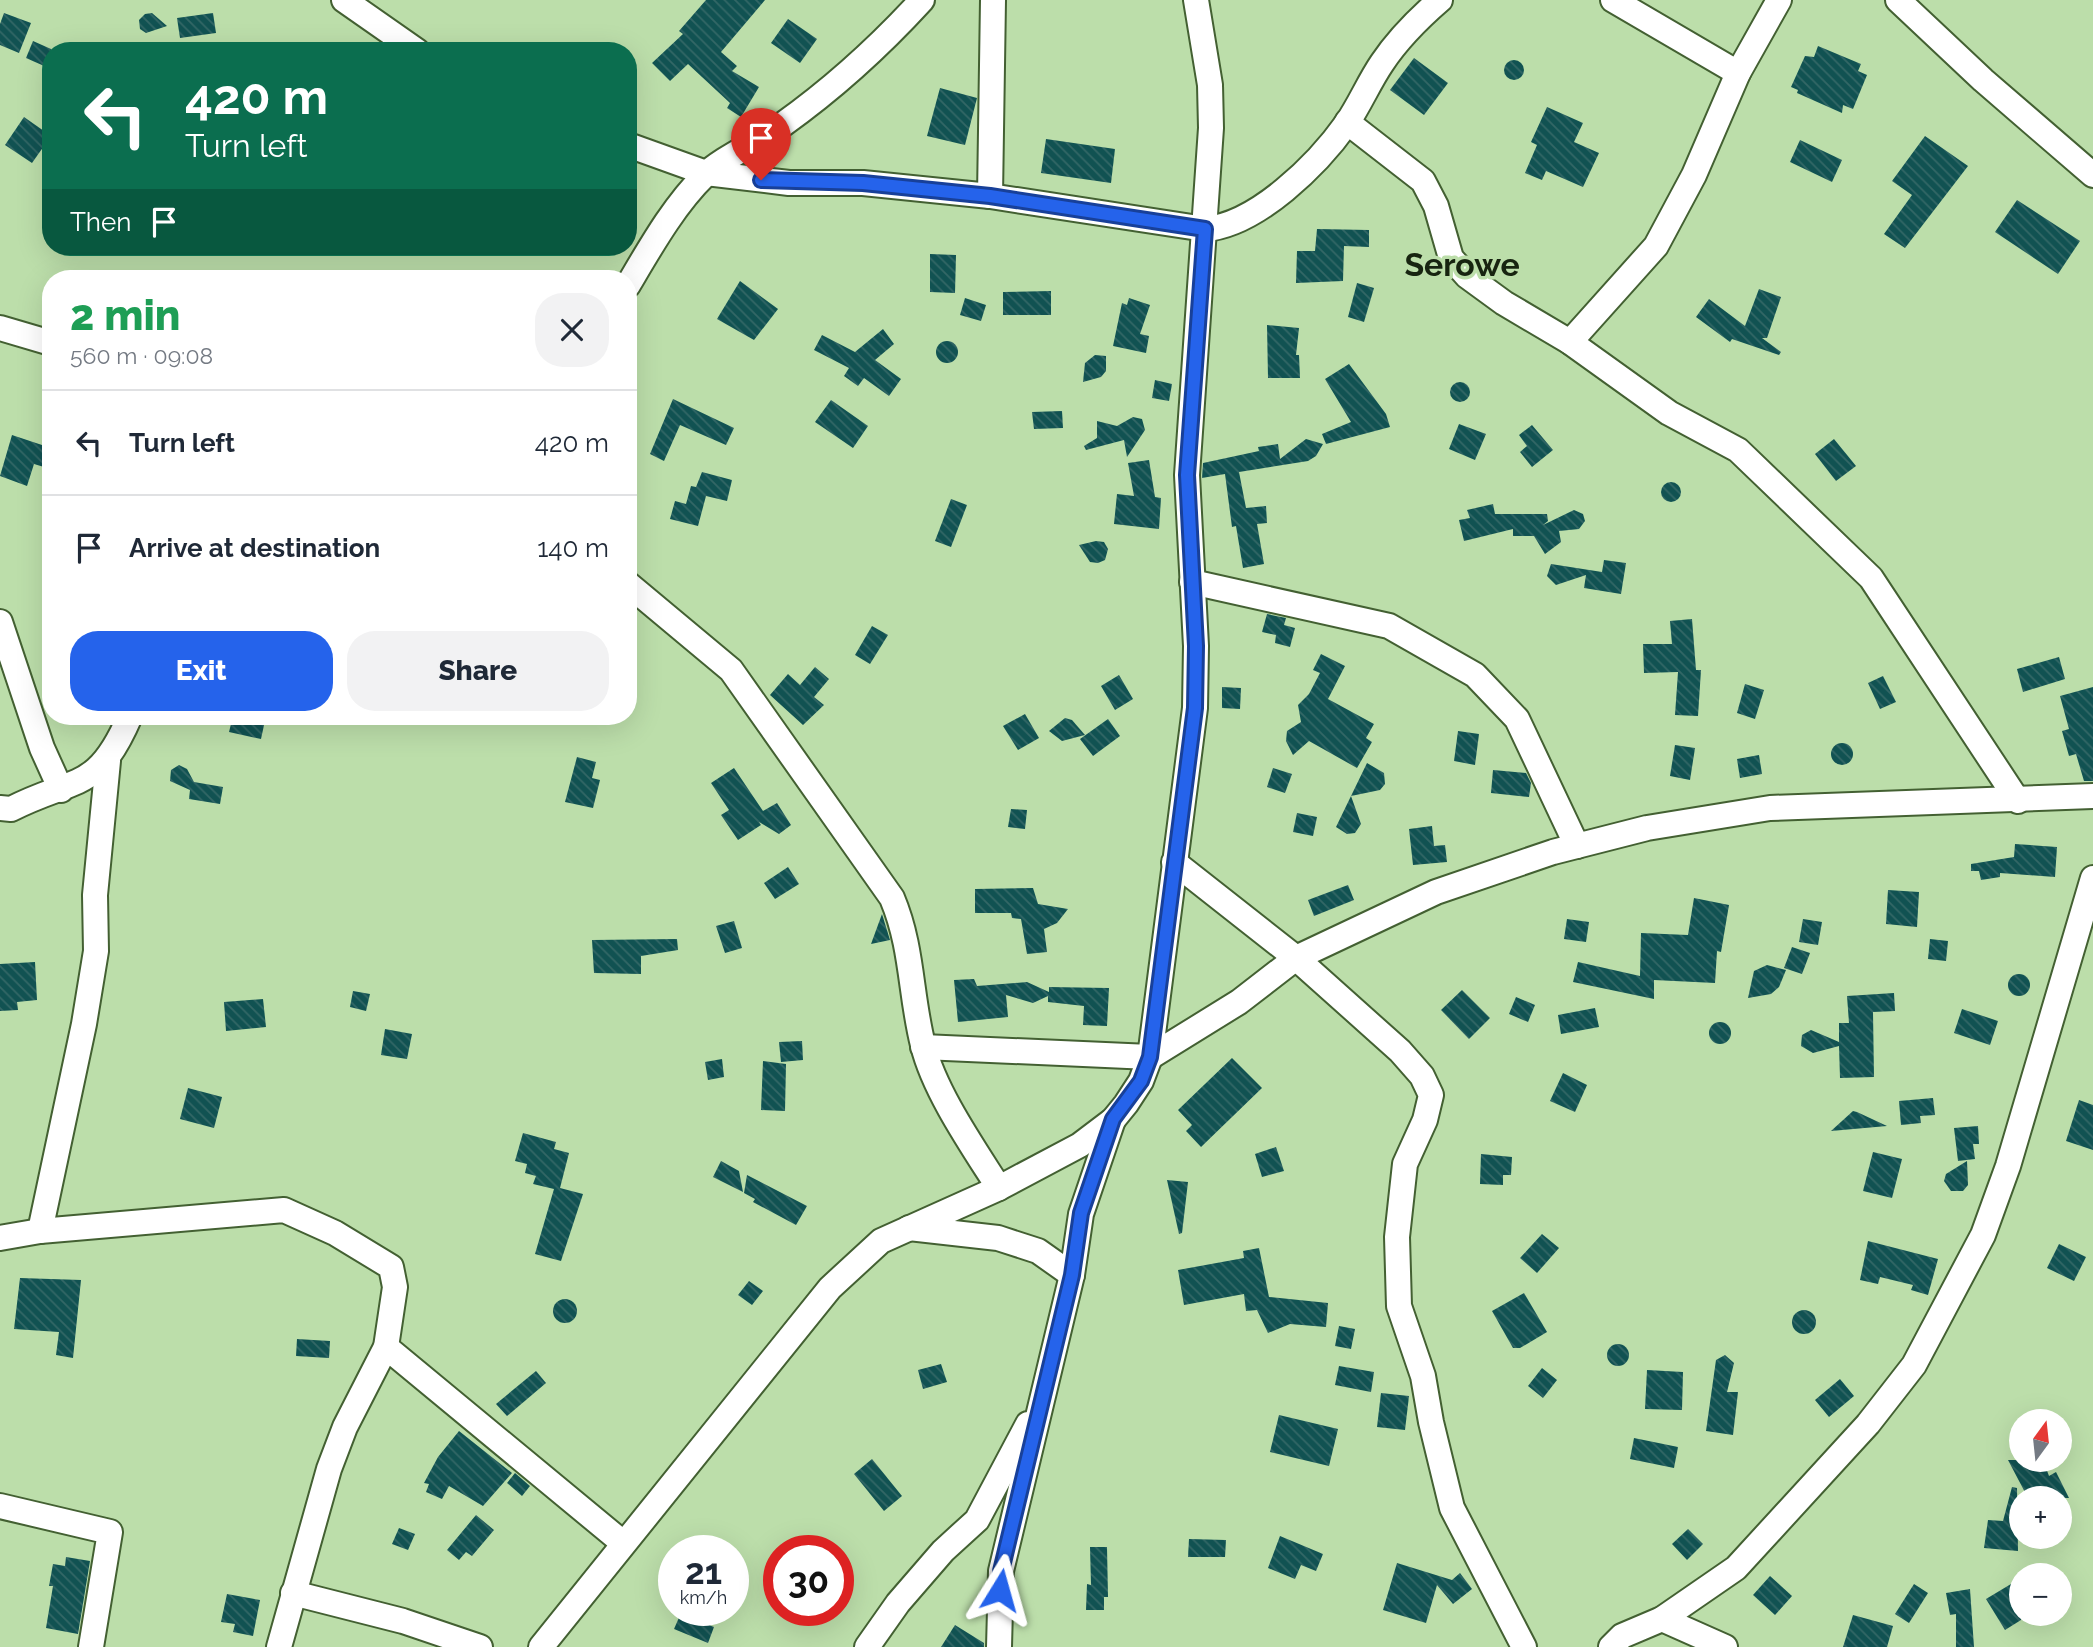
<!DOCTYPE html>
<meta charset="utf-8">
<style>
body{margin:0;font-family:Raleway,sans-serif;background:#f2f2f3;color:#1f2937;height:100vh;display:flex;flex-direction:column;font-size:26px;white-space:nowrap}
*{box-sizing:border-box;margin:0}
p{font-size:23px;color:#747a83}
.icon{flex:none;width:38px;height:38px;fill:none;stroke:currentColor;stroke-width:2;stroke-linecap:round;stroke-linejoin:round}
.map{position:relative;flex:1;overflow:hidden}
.side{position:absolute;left:42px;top:270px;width:595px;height:455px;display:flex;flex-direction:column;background:#fff;border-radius:28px;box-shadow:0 7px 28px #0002}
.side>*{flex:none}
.top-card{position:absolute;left:42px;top:42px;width:595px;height:214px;border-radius:28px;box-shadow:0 7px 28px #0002;background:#0b6e4f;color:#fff;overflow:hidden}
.needle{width:46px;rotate:15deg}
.fabs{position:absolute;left:2009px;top:1409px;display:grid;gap:14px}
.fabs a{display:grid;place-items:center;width:63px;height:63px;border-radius:50%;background:#fff;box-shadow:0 7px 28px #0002;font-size:35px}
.speed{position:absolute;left:658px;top:1535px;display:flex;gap:14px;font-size:35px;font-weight:700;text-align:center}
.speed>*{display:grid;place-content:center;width:91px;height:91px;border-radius:50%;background:#fff;box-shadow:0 7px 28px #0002;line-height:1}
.speed small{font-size:18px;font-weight:400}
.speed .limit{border:10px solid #d22;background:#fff;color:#111}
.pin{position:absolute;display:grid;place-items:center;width:60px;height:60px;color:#fff;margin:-72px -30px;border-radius:50% 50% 50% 0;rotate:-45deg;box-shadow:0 0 7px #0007}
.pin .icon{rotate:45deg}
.me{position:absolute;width:77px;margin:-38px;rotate:8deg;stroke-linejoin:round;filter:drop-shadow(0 0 5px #0008)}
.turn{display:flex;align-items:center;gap:24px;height:147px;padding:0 28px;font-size:32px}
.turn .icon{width:91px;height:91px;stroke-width:2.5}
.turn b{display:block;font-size:49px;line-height:60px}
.then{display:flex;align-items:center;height:66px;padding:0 28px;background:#0003;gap:14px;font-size:26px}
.round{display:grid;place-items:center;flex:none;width:74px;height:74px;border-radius:28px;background:#f2f2f3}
.summary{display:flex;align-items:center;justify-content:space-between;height:119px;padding:0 28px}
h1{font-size:42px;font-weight:800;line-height:52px;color:#1e9e55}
.button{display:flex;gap:14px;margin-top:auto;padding:14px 28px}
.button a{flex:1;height:80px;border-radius:28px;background:#2563eb;color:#fff;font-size:28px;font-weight:800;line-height:80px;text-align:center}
.button a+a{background:#f2f2f3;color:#1f2937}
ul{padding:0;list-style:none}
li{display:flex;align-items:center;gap:21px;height:105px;padding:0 28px;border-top:2px solid #e0e1e3}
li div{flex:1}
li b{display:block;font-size:26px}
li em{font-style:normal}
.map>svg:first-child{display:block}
.building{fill:url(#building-back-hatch)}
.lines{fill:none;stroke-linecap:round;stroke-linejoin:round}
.minor-casing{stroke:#436032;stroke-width:28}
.minor{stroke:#fff;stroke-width:24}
.route-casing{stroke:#184099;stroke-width:18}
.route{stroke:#2563eb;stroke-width:12}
.labels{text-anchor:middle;stroke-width:7;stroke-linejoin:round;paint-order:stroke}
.town-label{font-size:32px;font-weight:bold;fill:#172410;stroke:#bcdeaa}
</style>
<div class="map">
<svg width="2093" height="1647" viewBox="0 0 2093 1647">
<defs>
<pattern id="building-back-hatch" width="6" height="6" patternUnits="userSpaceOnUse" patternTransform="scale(1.75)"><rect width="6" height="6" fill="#115252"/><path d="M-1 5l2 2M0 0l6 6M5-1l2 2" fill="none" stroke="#336766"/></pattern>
</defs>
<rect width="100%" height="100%" fill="#bcdeaa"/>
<g class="building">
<polygon points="706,0 765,0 721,52 737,66 732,71 759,87 741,117 727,108 730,103 688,64 670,81 652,63 683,34 679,31"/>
<polygon points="4,13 31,23 19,53 0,45 0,24"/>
<polygon points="152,13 167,26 146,33 140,29 139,20 145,14"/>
<polygon points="213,13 216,33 180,38 177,18"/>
<polygon points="788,19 817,39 800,63 771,43"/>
<polygon points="33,41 51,49 51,69 26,58"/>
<polygon points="1818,46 1861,64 1858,71 1867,75 1853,109 1843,105 1842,113 1797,93 1798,90 1791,87 1805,56 1814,57"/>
<polygon points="1414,58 1448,83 1424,115 1390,90"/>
<circle cx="1514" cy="70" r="10"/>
<polygon points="940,88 977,98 965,145 927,136"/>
<polygon points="1547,107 1583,123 1574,142 1599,153 1583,187 1546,171 1542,180 1525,173 1537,145 1531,142"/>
<polygon points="24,117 51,136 32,163 5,145"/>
<polygon points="1925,136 1968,166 1905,248 1884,234 1912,195 1892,181"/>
<polygon points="1046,139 1115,149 1111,183 1041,173"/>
<polygon points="1800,140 1842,160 1832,182 1790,162"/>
<polygon points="2017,200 2080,241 2058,274 1995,232"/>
<polygon points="1317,229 1369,230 1369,247 1344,246 1343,281 1296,283 1297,251 1315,251"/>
<polygon points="930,254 956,255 955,293 930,292"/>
<polygon points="740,281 778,309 754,340 717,319"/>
<polygon points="1357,283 1374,288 1364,322 1348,317"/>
<polygon points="1759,289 1781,297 1767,338 1762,338 1781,352 1779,355 1732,339 1730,342 1696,317 1709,299 1745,326"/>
<polygon points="1051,291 1051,315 1003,315 1003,292"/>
<polygon points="965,298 986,305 981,321 960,315"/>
<polygon points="1129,298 1150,305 1140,334 1149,336 1146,353 1113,346 1122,303 1127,305"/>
<polygon points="1267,325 1299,328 1296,355 1299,355 1300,378 1268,378"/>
<polygon points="883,329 894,344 875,360 901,379 889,396 864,378 858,386 844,376 849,368 814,350 822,335 855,352"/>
<circle cx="947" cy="352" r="11"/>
<polygon points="1095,355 1106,356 1106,371 1101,377 1083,382 1085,363"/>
<polygon points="1349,364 1386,414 1390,427 1326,444 1322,434 1351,422 1325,379"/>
<polygon points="1155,380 1172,384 1169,401 1152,398"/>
<circle cx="1460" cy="392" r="10"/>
<polygon points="673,399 734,428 726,445 680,425 664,461 650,454"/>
<polygon points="831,400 868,426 853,448 815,422"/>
<polygon points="1062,411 1063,428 1034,429 1032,412"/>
<polygon points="1133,417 1142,419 1145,430 1127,457 1124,440 1086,450 1084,446 1097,438 1097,421 1117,426"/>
<polygon points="1459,424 1486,434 1475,460 1449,449"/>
<polygon points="1532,425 1553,450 1532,467 1520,452 1527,446 1519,435"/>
<polygon points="12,435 51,448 44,467 34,464 27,486 0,476"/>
<polygon points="1306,439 1323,444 1316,456 1308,461 1239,472 1246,508 1266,506 1267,523 1257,524 1264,564 1243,568 1236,526 1232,527 1225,474 1202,478 1203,463 1259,451 1258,447 1278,444 1280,459"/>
<polygon points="1834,439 1856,466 1836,481 1815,454"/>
<polygon points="1149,460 1155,497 1161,498 1159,529 1114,524 1117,494 1134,496 1128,463"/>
<polygon points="702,472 732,480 727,501 706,496 698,526 670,519 675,501 686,504 691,486 696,487"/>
<circle cx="1671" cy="492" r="10"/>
<polygon points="951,499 967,505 951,547 935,541"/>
<polygon points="1493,504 1495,514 1547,514 1548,521 1543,525 1574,510 1583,514 1585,521 1579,529 1559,531 1561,542 1545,554 1534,536 1513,536 1513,529 1464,541 1459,520 1470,518 1467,510"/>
<polygon points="1096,541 1104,542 1108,549 1105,560 1098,563 1090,562 1079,545"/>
<polygon points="1604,560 1626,563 1621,594 1584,588 1586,575 1556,585 1547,576 1551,564 1602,572"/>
<polygon points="1267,614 1286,618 1284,625 1295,628 1290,647 1275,643 1276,635 1262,632"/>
<polygon points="1692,619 1696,670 1701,670 1698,716 1675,715 1678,672 1644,673 1643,644 1672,644 1670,621"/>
<polygon points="872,626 888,635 870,664 855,655"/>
<polygon points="1321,654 1345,666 1328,699 1374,724 1366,738 1372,742 1357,768 1309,741 1293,755 1286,741 1287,731 1301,722 1298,705 1309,694 1320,673 1313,670"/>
<polygon points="2059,657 2065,679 2023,692 2017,669"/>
<polygon points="815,667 829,679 814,697 824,705 803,725 770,695 788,674 800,685"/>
<polygon points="1119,675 1133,699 1115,710 1101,686"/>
<polygon points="1883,676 1896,702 1880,709 1868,683"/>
<polygon points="1745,684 1764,690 1755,719 1737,713"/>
<polygon points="1222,687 1241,688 1240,709 1222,708"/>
<polygon points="2093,687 2093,781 2084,781 2076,754 2069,756 2062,731 2069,729 2060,696"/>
<polygon points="1025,714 1039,738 1018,750 1003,726"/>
<polygon points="233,716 266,716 261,739 229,732"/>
<polygon points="1065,718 1072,720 1085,735 1062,741 1049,731"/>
<polygon points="1108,719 1120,736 1093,756 1080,739"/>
<polygon points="1458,731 1479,734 1475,765 1454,761"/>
<circle cx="1842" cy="754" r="11"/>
<polygon points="1675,745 1695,748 1690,780 1670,776"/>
<polygon points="1759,755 1762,774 1740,778 1737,759"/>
<polygon points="577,757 596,762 592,778 600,780 593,808 565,802"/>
<polygon points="1367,763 1384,773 1385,784 1380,790 1351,796 1361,824 1355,833 1347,834 1336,827"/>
<polygon points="179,765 187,769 194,782 223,787 220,804 189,799 190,790 170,781 171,770"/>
<polygon points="734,768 763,811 777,803 791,825 779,834 759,822 761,825 738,840 721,815 729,810 711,783"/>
<polygon points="1273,768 1292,774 1285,793 1267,787"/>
<polygon points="1493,770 1526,773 1531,783 1529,797 1491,793"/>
<polygon points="1011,809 1027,810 1025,829 1008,827"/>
<polygon points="1297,813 1317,817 1313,836 1293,832"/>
<polygon points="1432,826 1434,846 1445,845 1447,862 1413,865 1409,829"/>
<polygon points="2015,844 2057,847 2055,877 2000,873 2000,877 1981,880 1979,871 1971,871 1971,864 2014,857"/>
<polygon points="788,867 799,884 775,899 764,883"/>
<polygon points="1348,885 1354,900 1314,916 1308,900"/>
<polygon points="1033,888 1038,904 1068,909 1057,923 1044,929 1047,952 1027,954 1021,919 1012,918 1011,913 975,913 975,889"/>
<polygon points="1888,890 1919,892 1917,927 1886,924"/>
<polygon points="1694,898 1729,905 1721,952 1717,951 1715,983 1654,980 1654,999 1573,982 1578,962 1640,976 1641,933 1688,935"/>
<polygon points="882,914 890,940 871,944"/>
<polygon points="1567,919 1589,922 1586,942 1564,939"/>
<polygon points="1803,919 1822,922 1818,945 1799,942"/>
<polygon points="734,921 742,948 725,953 716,926"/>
<polygon points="677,939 678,950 641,956 641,974 594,973 592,940"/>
<polygon points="1930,939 1948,941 1946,961 1928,959"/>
<polygon points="1792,947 1810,953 1802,974 1784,968"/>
<polygon points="35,962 37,1000 17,1002 18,1010 0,1011 0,964"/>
<polygon points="1767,965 1786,970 1779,987 1771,994 1748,998 1754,971"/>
<circle cx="2019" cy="985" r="11"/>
<polygon points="974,979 977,986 1027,982 1049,992 1049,987 1109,988 1107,1026 1083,1025 1084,1006 1048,1002 1048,996 1033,1003 1006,995 1008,1017 958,1022 954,980"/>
<polygon points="1462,990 1490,1018 1469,1039 1441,1010"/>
<polygon points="353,991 370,994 366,1011 350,1007"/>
<polygon points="1894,993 1895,1011 1873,1012 1874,1077 1840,1078 1839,1046 1813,1053 1801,1046 1802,1035 1811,1030 1839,1042 1839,1023 1849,1023 1847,996"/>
<polygon points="1516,997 1535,1005 1528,1022 1509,1014"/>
<polygon points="263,999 266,1027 226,1031 224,1002"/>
<polygon points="1595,1008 1599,1027 1561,1034 1558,1015"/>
<polygon points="1962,1009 1998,1021 1990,1045 1954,1033"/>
<circle cx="1720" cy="1033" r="11"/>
<polygon points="385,1029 412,1034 407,1059 381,1055"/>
<polygon points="802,1041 803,1060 781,1062 779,1042"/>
<polygon points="1232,1058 1262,1088 1201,1147 1186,1131 1192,1125 1178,1110"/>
<polygon points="722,1059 724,1077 708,1080 705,1062"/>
<polygon points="763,1061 786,1064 785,1111 761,1110"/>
<polygon points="1563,1073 1587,1085 1575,1112 1550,1101"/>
<polygon points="188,1088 222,1097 214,1128 180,1119"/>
<polygon points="1933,1098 1935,1115 1920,1116 1921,1123 1901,1125 1899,1101"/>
<polygon points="2079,1100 2093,1105 2093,1150 2066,1141"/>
<polygon points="1853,1111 1857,1112 1887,1126 1831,1131"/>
<polygon points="1978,1126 1979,1144 1973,1144 1975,1159 1958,1161 1954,1128"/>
<polygon points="523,1133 556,1142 554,1149 569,1153 560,1188 583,1194 561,1261 535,1254 554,1189 533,1184 536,1176 525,1173 527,1164 515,1161"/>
<polygon points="1276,1147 1284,1171 1262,1177 1255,1154"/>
<polygon points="1873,1152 1902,1159 1892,1198 1863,1191"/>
<polygon points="1481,1154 1512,1157 1511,1175 1503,1175 1503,1185 1480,1184"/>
<polygon points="721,1161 739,1171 743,1192 713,1177"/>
<polygon points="1967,1161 1968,1185 1963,1191 1951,1191 1944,1181 1946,1174"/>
<polygon points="747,1175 807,1206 796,1225 753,1202 755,1199 744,1193"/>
<polygon points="1167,1180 1188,1182 1182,1233 1179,1234"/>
<polygon points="1542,1234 1559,1248 1537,1273 1520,1258"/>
<polygon points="1868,1241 1938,1259 1928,1295 1911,1290 1913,1285 1880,1277 1878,1284 1860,1280"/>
<polygon points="2059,1244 2086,1257 2074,1281 2047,1268"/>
<polygon points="1259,1248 1269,1297 1328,1303 1326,1327 1290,1324 1268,1333 1257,1310 1246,1311 1244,1294 1184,1305 1178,1270 1244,1258 1243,1251"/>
<polygon points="20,1278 81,1280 73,1358 56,1355 59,1332 14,1329"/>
<polygon points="749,1281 763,1291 752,1305 738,1295"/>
<polygon points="1524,1293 1547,1332 1520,1348 1513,1348 1492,1311"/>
<circle cx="565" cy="1311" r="12"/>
<circle cx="1804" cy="1322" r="12"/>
<polygon points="1339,1326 1355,1329 1351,1349 1335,1346"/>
<polygon points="297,1339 330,1341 329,1358 296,1356"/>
<circle cx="1618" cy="1355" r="11"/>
<polygon points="1725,1355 1734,1363 1727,1392 1738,1392 1733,1435 1706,1431 1716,1360"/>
<polygon points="941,1364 947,1382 923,1389 918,1370"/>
<polygon points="1339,1366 1374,1372 1371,1392 1335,1385"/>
<polygon points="1542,1368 1557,1380 1543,1398 1528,1386"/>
<polygon points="1647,1370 1683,1372 1682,1410 1645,1409"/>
<polygon points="536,1371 546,1383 507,1416 496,1404"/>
<polygon points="1840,1379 1854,1396 1829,1417 1815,1400"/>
<polygon points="1381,1393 1409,1396 1405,1430 1377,1427"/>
<polygon points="1279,1415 1338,1429 1329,1466 1270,1452"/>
<polygon points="459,1431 512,1473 483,1506 449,1486 442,1499 426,1492 429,1484 424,1483 438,1457"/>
<polygon points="1634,1438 1678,1447 1674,1468 1630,1459"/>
<polygon points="872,1459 902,1496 884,1511 854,1474"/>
<polygon points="2008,1460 2043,1460 2049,1476 2056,1472 2069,1498 2028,1498"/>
<polygon points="515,1473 530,1486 522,1496 507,1483"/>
<polygon points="2012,1487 2017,1488 2018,1551 1984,1548 1988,1520 2003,1521"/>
<polygon points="476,1515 494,1530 472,1556 466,1552 459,1560 447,1550"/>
<polygon points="399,1528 415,1534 408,1550 392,1544"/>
<polygon points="1688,1529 1703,1544 1687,1560 1672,1544"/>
<polygon points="1280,1536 1323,1554 1316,1571 1301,1565 1295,1579 1268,1568"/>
<polygon points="1189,1539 1226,1540 1225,1557 1188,1557"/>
<polygon points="1090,1547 1107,1547 1108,1597 1104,1597 1104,1610 1086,1610 1087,1584 1091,1585"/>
<polygon points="66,1557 90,1561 78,1634 46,1628 53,1586 49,1586 53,1564 65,1566"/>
<polygon points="1397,1563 1452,1580 1460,1573 1472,1589 1453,1604 1437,1585 1426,1623 1383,1610"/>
<polygon points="1770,1576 1792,1596 1775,1615 1753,1595"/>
<polygon points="1914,1584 1928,1593 1909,1623 1895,1614"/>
<polygon points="2011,1584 2021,1600 2021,1620 2005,1630 1986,1599"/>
<polygon points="1970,1589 1974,1647 1956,1647 1956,1614 1950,1615 1946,1593"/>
<polygon points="227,1594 260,1600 253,1636 233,1632 235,1624 221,1622"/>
<polygon points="681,1613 714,1627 708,1643 674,1629"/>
<polygon points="1853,1615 1893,1626 1887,1647 1843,1647"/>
<polygon points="955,1625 984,1643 984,1647 941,1647"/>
</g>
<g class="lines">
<defs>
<g id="minor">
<polyline points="344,0 417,51"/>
<polyline points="1613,0 1738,73"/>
<polyline points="1898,0 1983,80 2093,175"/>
<polyline points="1347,122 1423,181 1436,206 1451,258 1467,276 1504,303 1570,342 1669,413 1738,450 1871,578 2018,801"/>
<path d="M 628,145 L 706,173 L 789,183 L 863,183 L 990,196 L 1205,229 C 1257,225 1318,164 1347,123 C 1360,104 1369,82 1382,63 C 1398,39 1418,19 1440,0"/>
<polyline points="990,196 993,0"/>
<path d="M 628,285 C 650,248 674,205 705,175 C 722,158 761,141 782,125 C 834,88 879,47 922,0"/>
<polyline points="0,328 51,343"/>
<polyline points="1570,342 1656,246 1694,175 1738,73 1779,0"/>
<polyline points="1192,582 1389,626 1475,675 1517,719 1577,846"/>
<path d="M 628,584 L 731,670 L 892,898 C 913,948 910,994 923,1045 C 934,1091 973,1147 999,1188"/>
<polyline points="0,622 42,748 61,790"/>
<path d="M 0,808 L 11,809 C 76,776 97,793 130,716"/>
<polyline points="1174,862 1296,958 1400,1051 1422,1076 1431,1095 1425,1120 1405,1164 1397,1237 1399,1306 1423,1376 1431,1422 1452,1508 1524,1647"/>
<polyline points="923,1047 1150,1057 1239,1002 1296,958 1436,892 1553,852 1647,828 1770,808 2093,796"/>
<polyline points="909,1228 998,1238 1038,1251 1072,1275"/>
<polyline points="40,1231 84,1024 96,951 95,895 108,761"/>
<polyline points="0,1238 40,1231 284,1210 335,1233 391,1267 395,1287 386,1347 345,1427 329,1469 279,1647"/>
<polyline points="386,1347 623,1543"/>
<polyline points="0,1506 110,1532 91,1647"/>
<polyline points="293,1593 403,1621 480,1647"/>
<polyline points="1662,1619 1725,1647"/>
<polyline points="541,1647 830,1288 881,1241 999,1188 1080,1145 1113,1120 1126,1104 1141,1081 1150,1057 1195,708 1196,646 1187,475 1211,128 1210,85 1196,0"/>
<polyline points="867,1647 898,1603 943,1551 977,1520 1028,1424"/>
<polyline points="999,1647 1001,1571 1072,1275 1081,1214 1113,1120"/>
<polyline points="1611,1647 1622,1636 1662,1619 1736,1568 1868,1424 1914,1365 1983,1235 2008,1166 2093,878"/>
</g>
</defs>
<use href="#minor" class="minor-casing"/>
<use href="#minor" class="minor"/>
</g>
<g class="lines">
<defs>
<polyline id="route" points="761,180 863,183 990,196 1205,229 1187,475 1196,646 1195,708 1150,1057 1141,1081 1113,1119 1081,1213 1072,1275 1001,1571 1000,1590"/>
</defs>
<use href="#route" class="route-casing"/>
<use href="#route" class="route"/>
</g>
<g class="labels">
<g class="town-label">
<text x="1462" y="276">Serowe</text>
</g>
</g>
</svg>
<div class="fabs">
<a><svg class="needle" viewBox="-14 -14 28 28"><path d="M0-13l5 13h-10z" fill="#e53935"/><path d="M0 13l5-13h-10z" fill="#747a83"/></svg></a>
<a>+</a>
<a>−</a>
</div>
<div class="speed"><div>21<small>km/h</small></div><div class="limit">30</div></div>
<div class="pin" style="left:761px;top:180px;background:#d93025"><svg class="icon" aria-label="arrive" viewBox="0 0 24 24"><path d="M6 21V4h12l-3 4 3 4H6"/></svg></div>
<svg class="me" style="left:1000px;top:1590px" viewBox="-20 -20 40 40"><path d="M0-17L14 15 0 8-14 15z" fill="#2563eb" stroke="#fff" stroke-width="4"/></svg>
<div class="top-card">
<div class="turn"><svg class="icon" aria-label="left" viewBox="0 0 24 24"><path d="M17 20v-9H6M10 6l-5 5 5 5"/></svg><div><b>420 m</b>Turn left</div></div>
<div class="then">Then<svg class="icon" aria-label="arrive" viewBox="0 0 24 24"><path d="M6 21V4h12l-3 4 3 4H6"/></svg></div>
</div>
<section class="side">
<div class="summary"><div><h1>2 min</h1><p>560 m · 09:08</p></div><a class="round"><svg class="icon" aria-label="close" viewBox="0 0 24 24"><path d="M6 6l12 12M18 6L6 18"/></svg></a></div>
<ul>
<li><svg class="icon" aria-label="left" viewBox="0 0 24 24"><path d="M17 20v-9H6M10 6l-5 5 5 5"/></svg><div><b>Turn left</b></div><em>420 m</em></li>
<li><svg class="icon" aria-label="arrive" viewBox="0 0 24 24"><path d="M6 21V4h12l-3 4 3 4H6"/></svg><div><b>Arrive at destination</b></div><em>140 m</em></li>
</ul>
<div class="button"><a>Exit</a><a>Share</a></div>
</section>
</div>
